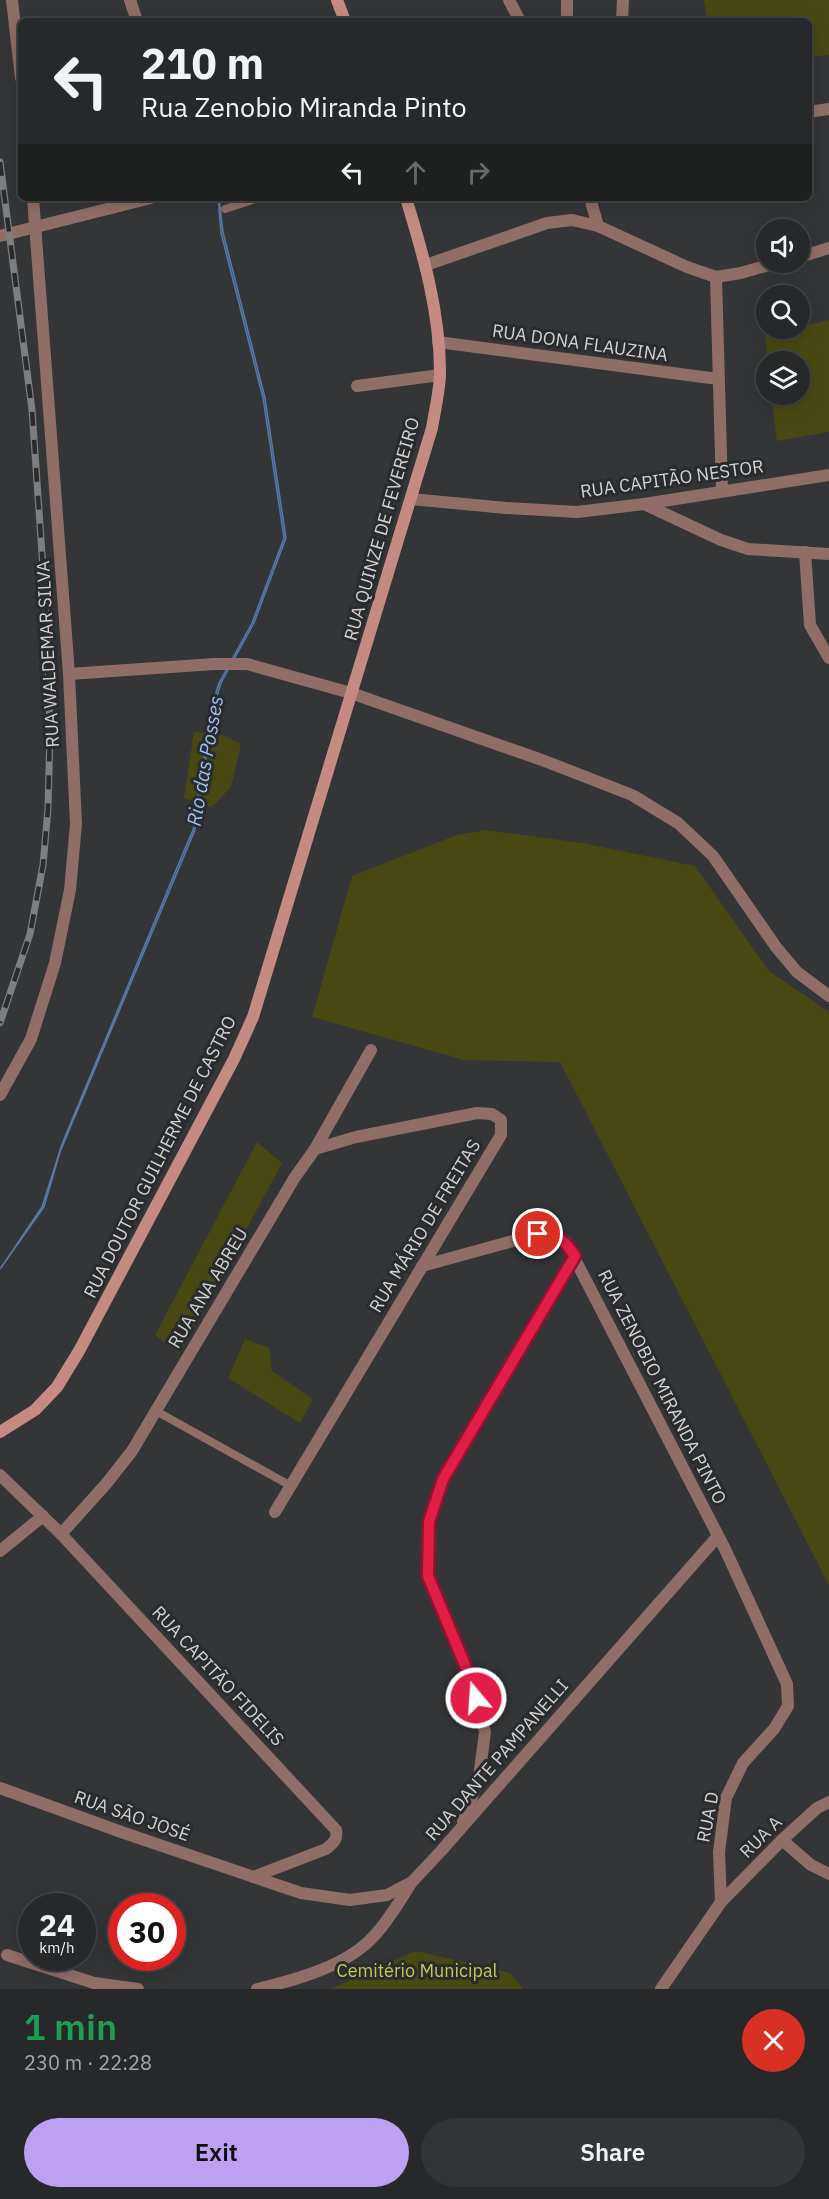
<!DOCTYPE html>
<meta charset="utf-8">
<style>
body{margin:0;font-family:"IBM Plex Sans",sans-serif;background:#323435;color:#f1f3f6;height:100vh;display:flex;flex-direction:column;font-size:22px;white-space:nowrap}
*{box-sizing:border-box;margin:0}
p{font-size:20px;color:#a4a6a8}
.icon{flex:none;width:33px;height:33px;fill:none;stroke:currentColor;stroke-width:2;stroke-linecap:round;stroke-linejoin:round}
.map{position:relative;height:1989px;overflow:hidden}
.details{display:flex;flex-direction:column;background:#262829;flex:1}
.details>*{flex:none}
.hud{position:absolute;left:18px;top:18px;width:794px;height:183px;border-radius:9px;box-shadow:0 3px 15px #0003,0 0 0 2px #424446;background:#262829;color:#f1f3f6;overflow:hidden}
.buttons{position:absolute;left:756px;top:219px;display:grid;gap:12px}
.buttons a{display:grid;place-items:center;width:54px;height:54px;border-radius:50%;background:#262829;box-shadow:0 3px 15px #0003,0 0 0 2px #424446;font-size:30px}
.speed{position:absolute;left:18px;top:1893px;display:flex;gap:12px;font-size:30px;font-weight:700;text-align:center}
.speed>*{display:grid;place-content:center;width:78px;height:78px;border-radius:50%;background:#262829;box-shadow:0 3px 15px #0003,0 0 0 2px #424446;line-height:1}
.speed small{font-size:15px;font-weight:400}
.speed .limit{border:9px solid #d22;background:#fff;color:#111}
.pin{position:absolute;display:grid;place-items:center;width:51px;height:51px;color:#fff;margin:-26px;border:3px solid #fff;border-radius:50%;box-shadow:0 2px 6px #0007}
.me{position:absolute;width:66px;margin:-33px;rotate:342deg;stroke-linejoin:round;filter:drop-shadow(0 0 4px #0008)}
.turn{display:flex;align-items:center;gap:21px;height:126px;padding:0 24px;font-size:27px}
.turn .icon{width:78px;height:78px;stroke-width:2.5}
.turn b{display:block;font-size:42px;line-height:51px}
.lanes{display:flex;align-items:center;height:57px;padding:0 24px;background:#0003;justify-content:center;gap:30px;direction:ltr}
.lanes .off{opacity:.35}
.round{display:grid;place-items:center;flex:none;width:63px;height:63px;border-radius:32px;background:#323435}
.summary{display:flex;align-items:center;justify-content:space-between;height:102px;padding:0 24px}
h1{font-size:36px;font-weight:600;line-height:45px;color:#1e9e55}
.button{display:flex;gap:12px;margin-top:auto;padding:12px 24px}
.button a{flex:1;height:69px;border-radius:36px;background:#bca0f2;color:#111;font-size:24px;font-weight:600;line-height:69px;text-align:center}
.button a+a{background:#323435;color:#f1f3f6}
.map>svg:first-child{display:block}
.green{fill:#484912}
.water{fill:#28508a;stroke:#5b77a0;stroke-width:1.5}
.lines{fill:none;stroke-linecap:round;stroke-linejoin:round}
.lane{stroke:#916d67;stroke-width:8}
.street{stroke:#916d67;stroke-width:12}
.secondary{stroke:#c58b83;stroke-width:12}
.rail-casing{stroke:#7d7e80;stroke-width:7}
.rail{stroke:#292b2d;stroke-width:4.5;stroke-dasharray:14;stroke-linecap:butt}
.route-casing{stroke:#92132f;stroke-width:15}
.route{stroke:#e11d48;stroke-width:10}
.labels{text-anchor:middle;stroke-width:6;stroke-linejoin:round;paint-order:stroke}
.street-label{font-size:18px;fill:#d1d2d3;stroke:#292b2d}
.park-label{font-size:18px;fill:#c5c855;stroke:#292b2d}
.water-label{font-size:20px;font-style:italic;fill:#9ec0f4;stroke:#292b2d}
</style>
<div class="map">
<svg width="829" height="1989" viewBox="0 0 829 1989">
<rect width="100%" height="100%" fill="#333537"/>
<g class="green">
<polygon points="704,0 829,0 829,55 809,57 808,21 707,21"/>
<polygon points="829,320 829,432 777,441 771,395 800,394 800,362 768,361 765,336"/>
<polygon points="194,732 222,735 241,744 231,787 212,807 184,798"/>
<polygon points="486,830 582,843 695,866 769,971 829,1012 829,1585 560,1062 464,1060 312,1017 352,876 457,835"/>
<polygon points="257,1142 282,1163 179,1354 155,1335"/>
<polygon points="245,1339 269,1348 272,1371 313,1399 300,1423 228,1378"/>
<polygon points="416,1951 510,1973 523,1989 331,1989"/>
</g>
<polygon class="water" points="218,198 219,198 223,232 265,398 286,538 254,623 221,683 213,709 195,830 60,1152 44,1207 0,1269 42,1207 62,1144 186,846 193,830 211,708 219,683 252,623 284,538 263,398 221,233"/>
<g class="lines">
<g class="lane">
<polyline points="225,209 258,198"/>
<polyline points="156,1411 291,1486"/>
</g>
<g class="street">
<polyline points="12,0 21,78"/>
<polyline points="130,0 137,21"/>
<polyline points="509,0 520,21"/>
<polyline points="567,21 567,0"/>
<polyline points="622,21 623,0"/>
<polyline points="808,112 829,109"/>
<polyline points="590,198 598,226"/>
<polyline points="0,236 151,198"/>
<polyline points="800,257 829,248"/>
<polyline points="426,265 547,223 572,220 598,226 687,267 716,277 741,273 779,262"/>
<polyline points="716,277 722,491"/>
<polyline points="438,342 718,379"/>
<polyline points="357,386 440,375"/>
<polyline points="411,499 506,508 577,512 644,504 829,475"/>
<polyline points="644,504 721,540 748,549 829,554"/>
<polyline points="805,552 810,625 829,658"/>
<polyline points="69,674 214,664 247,664 351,693 542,760 632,795 678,823 713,856 776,947 797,972 829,996"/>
<polyline points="0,1095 31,1039 55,963 70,890 76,824 69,674 33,198"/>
<polyline points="422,1266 538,1234 552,1235 566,1242 725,1549 787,1684 788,1706 774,1729 743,1763 726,1798 719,1852 721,1902"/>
<path d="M 0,1475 L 61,1534 L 336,1830 C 338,1840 333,1843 326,1849 L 253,1877"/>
<polyline points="275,1512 501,1135 501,1120 492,1114 477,1113 356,1137 315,1149"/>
<polyline points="61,1534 106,1484 132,1451 295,1177 315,1149 371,1050"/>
<polyline points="0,1551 43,1516"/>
<polyline points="0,1788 124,1833 301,1893 350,1900 387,1895 412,1882 441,1851 718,1536"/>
<polyline points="463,1821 479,1778 485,1732 472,1682 428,1576 429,1522 443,1479 575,1256"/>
<polyline points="782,1840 811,1865 829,1874"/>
<polyline points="7,1955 94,1983 138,1989"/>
<path d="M 257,1989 C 296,1980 347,1966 374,1936 C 389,1920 400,1901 411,1883"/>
<polyline points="661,1989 721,1902 782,1840 817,1808 829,1802"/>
</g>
<g class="secondary">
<polyline points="337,0 345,21"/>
<path d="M 0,1432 L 35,1410 L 57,1387 L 79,1351 L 234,1059 L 253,1017 L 432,428 C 435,409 440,390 440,372 C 440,312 423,254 406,198"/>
</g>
<defs>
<polyline id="rail" points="0,162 32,410 47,626 50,731 48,809 43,865 30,934 0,1023"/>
</defs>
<use href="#rail" class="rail-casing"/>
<use href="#rail" class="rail"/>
</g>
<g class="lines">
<defs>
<path id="route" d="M 476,1698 L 472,1682 L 428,1576 L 429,1522 L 443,1479 L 575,1256 C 564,1239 558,1236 538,1234"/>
</defs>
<use href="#route" class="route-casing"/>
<use href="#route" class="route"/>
</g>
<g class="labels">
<g class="street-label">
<text transform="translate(580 343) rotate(8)" y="6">RUA DONA FLAUZINA</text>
<text transform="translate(672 479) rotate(-8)" y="6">RUA CAPITÃO NESTOR</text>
<text transform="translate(382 529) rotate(-74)" y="6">RUA QUINZE DE FEVEREIRO</text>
<text transform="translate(48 654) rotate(-93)" y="6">RUA WALDEMAR SILVA</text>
<text transform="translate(160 1157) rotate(-63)" y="6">RUA DOUTOR GUILHERME DE CASTRO</text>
<text transform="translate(425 1226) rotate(-59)" y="6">RUA MÁRIO DE FREITAS</text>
<text transform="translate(208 1288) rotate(-59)" y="6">RUA ANA ABREU</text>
<text transform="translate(662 1387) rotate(63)" y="6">RUA ZENOBIO MIRANDA PINTO</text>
<text transform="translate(218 1676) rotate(47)" y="6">RUA CAPITÃO FIDELIS</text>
<text transform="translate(497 1760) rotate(-49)" y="6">RUA DANTE PAMPANELLI</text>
<text transform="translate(132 1816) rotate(19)" y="6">RUA SÃO JOSÉ</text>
<text transform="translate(708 1817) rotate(-79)" y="6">RUA D</text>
<text transform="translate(761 1837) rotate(-45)" y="6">RUA A</text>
</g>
<g class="park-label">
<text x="417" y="1977">Cemitério Municipal</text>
</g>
<g class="water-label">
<text transform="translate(205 761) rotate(-80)" y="7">Rio das Posses</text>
</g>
</g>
</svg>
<div class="buttons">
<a><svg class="icon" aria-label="sound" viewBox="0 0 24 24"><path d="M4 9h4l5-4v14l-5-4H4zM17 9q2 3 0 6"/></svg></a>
<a><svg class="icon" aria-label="search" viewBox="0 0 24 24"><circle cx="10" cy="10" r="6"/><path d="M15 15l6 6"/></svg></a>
<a><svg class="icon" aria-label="layers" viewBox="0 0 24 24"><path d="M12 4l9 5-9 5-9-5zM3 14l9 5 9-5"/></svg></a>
</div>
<div class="speed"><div>24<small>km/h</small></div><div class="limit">30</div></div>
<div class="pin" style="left:538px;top:1234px;background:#d93025"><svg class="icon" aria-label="arrive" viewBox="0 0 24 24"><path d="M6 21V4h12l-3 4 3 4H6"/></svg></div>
<svg class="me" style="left:476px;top:1698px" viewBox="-20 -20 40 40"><circle r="17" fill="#e11d48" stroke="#fff" stroke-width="3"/><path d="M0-11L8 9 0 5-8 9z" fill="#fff"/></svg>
<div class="hud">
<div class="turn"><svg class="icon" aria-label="left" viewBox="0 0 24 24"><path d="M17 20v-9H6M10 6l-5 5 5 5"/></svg><div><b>210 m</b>Rua Zenobio Miranda Pinto</div></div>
<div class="lanes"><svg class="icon" aria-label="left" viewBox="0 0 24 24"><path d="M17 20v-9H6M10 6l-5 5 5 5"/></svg><svg class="icon off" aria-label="ahead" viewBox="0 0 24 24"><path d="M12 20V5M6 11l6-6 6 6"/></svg><svg class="icon off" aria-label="right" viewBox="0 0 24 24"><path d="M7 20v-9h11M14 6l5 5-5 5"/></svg></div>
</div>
</div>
<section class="details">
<div class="summary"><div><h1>1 min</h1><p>230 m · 22:28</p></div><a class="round" style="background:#d93025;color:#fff"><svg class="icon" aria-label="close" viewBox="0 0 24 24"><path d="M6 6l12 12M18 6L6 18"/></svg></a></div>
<div class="button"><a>Exit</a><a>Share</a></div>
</section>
